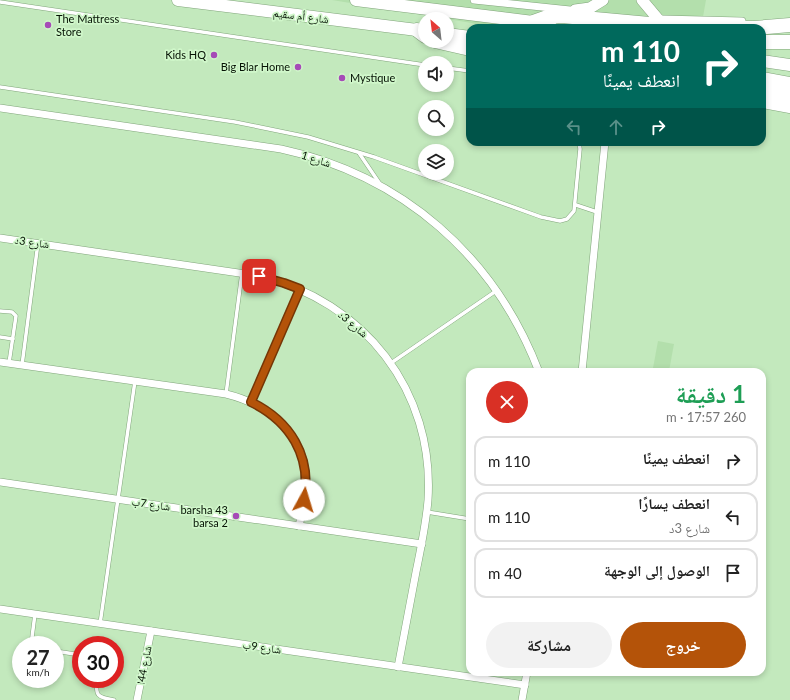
<!DOCTYPE html>
<html lang="ar">
<meta charset="utf-8">
<style>
body{margin:0;font-family:Lato,"Noto Naskh Arabic",sans-serif;background:#f2f2f2;color:#222;direction:rtl;height:100vh;display:flex;flex-direction:column;font-size:15px;white-space:nowrap}
*{box-sizing:border-box;margin:0}
p{font-size:13px;color:#767676}
.icon{flex:none;width:22px;height:22px;fill:none;stroke:currentColor;stroke-width:2;stroke-linecap:round;stroke-linejoin:round}
.map{position:relative;flex:1;overflow:hidden;direction:ltr}
.sheet{position:absolute;left:466px;top:368px;width:300px;height:308px;display:flex;flex-direction:column;background:#fff;border-radius:12px;box-shadow:0 2px 6px #0003;direction:rtl}
.sheet>*{flex:none}
.hud{position:absolute;left:466px;top:24px;width:300px;height:122px;border-radius:12px;box-shadow:0 2px 6px #0003;direction:rtl;background:#00695c;color:#fff;overflow:hidden}
.needle{width:26px;rotate:332deg}
.controls{position:absolute;left:418px;top:12px;display:grid;gap:8px}
.controls a{display:grid;place-items:center;width:36px;height:36px;border-radius:50%;background:#fff;box-shadow:0 2px 6px #0003;font-size:20px}
.speed{position:absolute;left:12px;top:636px;display:flex;gap:8px;font-size:20px;font-weight:700;text-align:center}
.speed>*{display:grid;place-content:center;width:52px;height:52px;border-radius:50%;background:#fff;box-shadow:0 2px 6px #0003;line-height:1}
.speed small{font-size:10px;font-weight:400}
.speed .limit{border:6px solid #d22;background:#fff;color:#111}
.pin{position:absolute;display:grid;place-items:center;width:34px;height:34px;color:#fff;margin:-17px;border-radius:8px;box-shadow:0 2px 6px #0006}
.me{position:absolute;width:44px;margin:-22px;rotate:6deg;stroke-linejoin:round;filter:drop-shadow(0 0 3px #0008)}
.turn{display:flex;align-items:center;gap:14px;height:84px;padding:0 20px;font-size:18px}
.turn .icon{width:52px;height:52px;stroke-width:2.5}
.turn b{display:block;font-size:28px;line-height:34px}
.lanes{display:flex;align-items:center;height:38px;padding:0 20px;background:#0003;justify-content:center;gap:20px;direction:ltr}
.lanes .off{opacity:.35}
.round{display:grid;place-items:center;flex:none;width:42px;height:42px;border-radius:21px;background:#f2f2f2}
.summary{display:flex;align-items:center;justify-content:space-between;height:68px;padding:0 20px}
h1{font-size:24px;font-weight:700;line-height:30px;color:#1e9e55}
.primary-button{display:flex;gap:8px;margin-top:auto;padding:8px 20px}
.primary-button a{flex:1;height:46px;border-radius:24px;background:#b45309;color:#fff;font-size:16px;font-weight:700;line-height:46px;text-align:center}
.primary-button a+a{background:#f2f2f2;color:#222}
ul{padding:0;list-style:none}
li{display:flex;align-items:center;gap:12px;height:50px;margin:0 8px 6px;padding:0 12px;border:2px solid #e0e0e0;border-radius:12px}
li div{flex:1}
li b{display:block;font-size:15px}
li em{font-style:normal}
.map>svg:first-child{display:block}
.built{fill:#b3dfac}
.lines{fill:none;stroke-linecap:round;stroke-linejoin:round}
.service-casing{stroke:#81a57b;stroke-width:4.5}
.minor-casing{stroke:#81a57b;stroke-width:8}
.secondary-casing{stroke:#81a57b;stroke-width:12}
.primary-casing{stroke:#81a57b;stroke-width:13}
.motorway-casing{stroke:#81a57b;stroke-width:15}
.service{stroke:#fff;stroke-width:3.5}
.minor{stroke:#fff;stroke-width:7}
.secondary{stroke:#fff;stroke-width:11}
.primary{stroke:#fff;stroke-width:12}
.motorway{stroke:#fff;stroke-width:14}
.route-casing{stroke:#753606;stroke-width:10}
.route{stroke:#b45309;stroke-width:7}
.poi-dot{fill:#a64bb7;stroke:#d0f7ca;stroke-width:1.5}
.labels{text-anchor:middle;stroke-width:3.5;stroke-linejoin:round;paint-order:stroke}
.street-label{font-size:11px;fill:#061305;stroke:#d0f7ca}
.poi-label{font-size:11px;fill:#061305;stroke:#d0f7ca;text-anchor:end}
</style>
<div class="map">
<svg width="790" height="700" viewBox="0 0 790 700">
<rect width="100%" height="100%" fill="#c3e9bd"/>
<g class="built">
<polygon points="332,0 706,0 701,28 502,28"/>
<polygon points="658,341 674,344 669,371 653,368"/>
</g>
<g class="lines">
<defs>
<g id="service">
<polyline points="0,2 425,65"/>
<polyline points="447,68 470,71"/>
<polyline points="0,87 235,122 308,137 374,157 541,217 560,221 567,219 574,211 580,149 579,142"/>
<polyline points="359,153 380,184"/>
<polyline points="576,205 597,212"/>
<polyline points="0,311 12,312 16,316 9,363"/>
<polyline points="0,337 13,339"/>
<polyline points="391,363 496,291"/>
<polyline points="22,365 38,243"/>
<polyline points="226,394 242,273"/>
<polyline points="251,402 300,290"/>
<polyline points="427,512 470,519"/>
<polyline points="100,624 135,381"/>
<polyline points="31,645 35,614"/>
<polyline points="55,651 81,655"/>
<path d="M 97,679 C 95,697 98,697 114,700"/>
</g>
<g id="minor">
<polyline points="474,0 570,10"/>
<polyline points="662,19 742,21"/>
<path d="M 0,108 L 281,149 C 402,175 495,256 539,372"/>
<path d="M 0,238 L 259,276 C 364,301 435,391 428,500 C 426,524 421,548 416,572 C 410,604 404,635 398,667"/>
<path d="M 0,362 L 226,394 C 271,405 308,437 306,486 C 306,499 302,513 299,526"/>
<polyline points="582,372 605,142"/>
<polyline points="0,482 422,544"/>
<polyline points="0,609 525,685"/>
<polyline points="137,700 151,631"/>
<polyline points="522,700 527,672"/>
</g>
<g id="secondary">
<polyline points="642,0 658,19"/>
<polyline points="575,10 590,8 603,0"/>
</g>
<g id="primary">
<polyline points="178,0 425,31"/>
<polyline points="356,0 533,22 552,28"/>
<polyline points="447,34 470,37"/>
<polyline points="762,61 790,65"/>
<polyline points="762,78 790,83"/>
</g>
<g id="motorway">
<polyline points="533,22 547,17 562,16 682,27 755,28 790,25"/>
<polyline points="417,30 425,36"/>
<polyline points="435,41 470,49"/>
<polyline points="762,42 790,42"/>
<polyline points="762,88 790,94"/>
<polyline points="762,101 790,106"/>
</g>
</defs>
<use href="#service" class="service-casing"/>
<use href="#minor" class="minor-casing"/>
<use href="#secondary" class="secondary-casing"/>
<use href="#primary" class="primary-casing"/>
<use href="#motorway" class="motorway-casing"/>
<use href="#service" class="service"/>
<use href="#minor" class="minor"/>
<use href="#secondary" class="secondary"/>
<use href="#primary" class="primary"/>
<use href="#motorway" class="motorway"/>
</g>
<g class="lines">
<defs>
<path id="route" d="M 259,276 L 284,283 L 300,289 L 251,402 C 290,421 312,456 304,500"/>
</defs>
<use href="#route" class="route-casing"/>
<use href="#route" class="route"/>
</g>
<g class="poi-dot">
<circle cx="48" cy="25" r="4"/>
<circle cx="214" cy="55" r="4"/>
<circle cx="298" cy="67" r="4"/>
<circle cx="342" cy="78" r="4"/>
<circle cx="236" cy="516" r="4"/>
</g>
<g class="labels">
<g class="street-label">
<text transform="translate(301 16) rotate(7)" y="4">شارع أم سقيم</text>
<text transform="translate(316 159) rotate(18)" y="4">شارع 1</text>
<text transform="translate(32 242) rotate(8)" y="4">شارع 3د</text>
<text transform="translate(353 324) rotate(40)" y="4">شارع 3د</text>
<text transform="translate(151 504) rotate(8)" y="4">شارع 7ب</text>
<text transform="translate(262 647) rotate(8)" y="4">شارع 9ب</text>
<text transform="translate(144 665) rotate(-79)" y="4">شارع 44ا</text>
</g>
<g class="poi-label">
<text x="56" y="23" text-anchor="start">The Mattress<tspan x="56" dy="13">Store</tspan></text>
<text x="206" y="59">Kids HQ</text>
<text x="290" y="71">Big Blar Home</text>
<text x="350" y="82" text-anchor="start">Mystique</text>
<text x="228" y="514">barsha 43<tspan x="228" dy="13">barsa 2</tspan></text>
</g>
</g>
</svg>
<div class="controls">
<a><svg class="needle" viewBox="-14 -14 28 28"><path d="M0-13l5 13h-10z" fill="#e53935"/><path d="M0 13l5-13h-10z" fill="#767676"/></svg></a>
<a><svg class="icon" aria-label="sound" viewBox="0 0 24 24"><path d="M4 9h4l5-4v14l-5-4H4zM17 9q2 3 0 6"/></svg></a>
<a><svg class="icon" aria-label="search" viewBox="0 0 24 24"><circle cx="10" cy="10" r="6"/><path d="M15 15l6 6"/></svg></a>
<a><svg class="icon" aria-label="layers" viewBox="0 0 24 24"><path d="M12 4l9 5-9 5-9-5zM3 14l9 5 9-5"/></svg></a>
</div>
<div class="speed"><div>27<small>km/h</small></div><div class="limit">30</div></div>
<div class="pin" style="left:259px;top:276px;background:#d93025"><svg class="icon" aria-label="arrive" viewBox="0 0 24 24"><path d="M6 21V4h12l-3 4 3 4H6"/></svg></div>
<svg class="me" style="left:304px;top:500px" viewBox="-20 -20 40 40"><circle r="19" fill="#fff"/><path d="M0-13L10 11 0 6-10 11z" fill="#b45309"/></svg>
<div class="hud">
<div class="turn"><svg class="icon" aria-label="right" viewBox="0 0 24 24"><path d="M7 20v-9h11M14 6l5 5-5 5"/></svg><div><b>110 m</b>انعطف يمينًا</div></div>
<div class="lanes"><svg class="icon off" aria-label="left" viewBox="0 0 24 24"><path d="M17 20v-9H6M10 6l-5 5 5 5"/></svg><svg class="icon off" aria-label="ahead" viewBox="0 0 24 24"><path d="M12 20V5M6 11l6-6 6 6"/></svg><svg class="icon" aria-label="right" viewBox="0 0 24 24"><path d="M7 20v-9h11M14 6l5 5-5 5"/></svg></div>
</div>
<section class="sheet">
<div class="summary"><div><h1>1 دقيقة</h1><p>260 m · 17:57</p></div><a class="round" style="background:#d93025;color:#fff"><svg class="icon" aria-label="close" viewBox="0 0 24 24"><path d="M6 6l12 12M18 6L6 18"/></svg></a></div>
<ul>
<li><svg class="icon" aria-label="right" viewBox="0 0 24 24"><path d="M7 20v-9h11M14 6l5 5-5 5"/></svg><div><b>انعطف يمينًا</b></div><em>110 m</em></li>
<li><svg class="icon" aria-label="left" viewBox="0 0 24 24"><path d="M17 20v-9H6M10 6l-5 5 5 5"/></svg><div><b>انعطف يسارًا</b><p>شارع 3د</p></div><em>110 m</em></li>
<li><svg class="icon" aria-label="arrive" viewBox="0 0 24 24"><path d="M6 21V4h12l-3 4 3 4H6"/></svg><div><b>الوصول إلى الوجهة</b></div><em>40 m</em></li>
</ul>
<div class="primary-button"><a>خروج</a><a>مشاركة</a></div>
</section>
</div>
